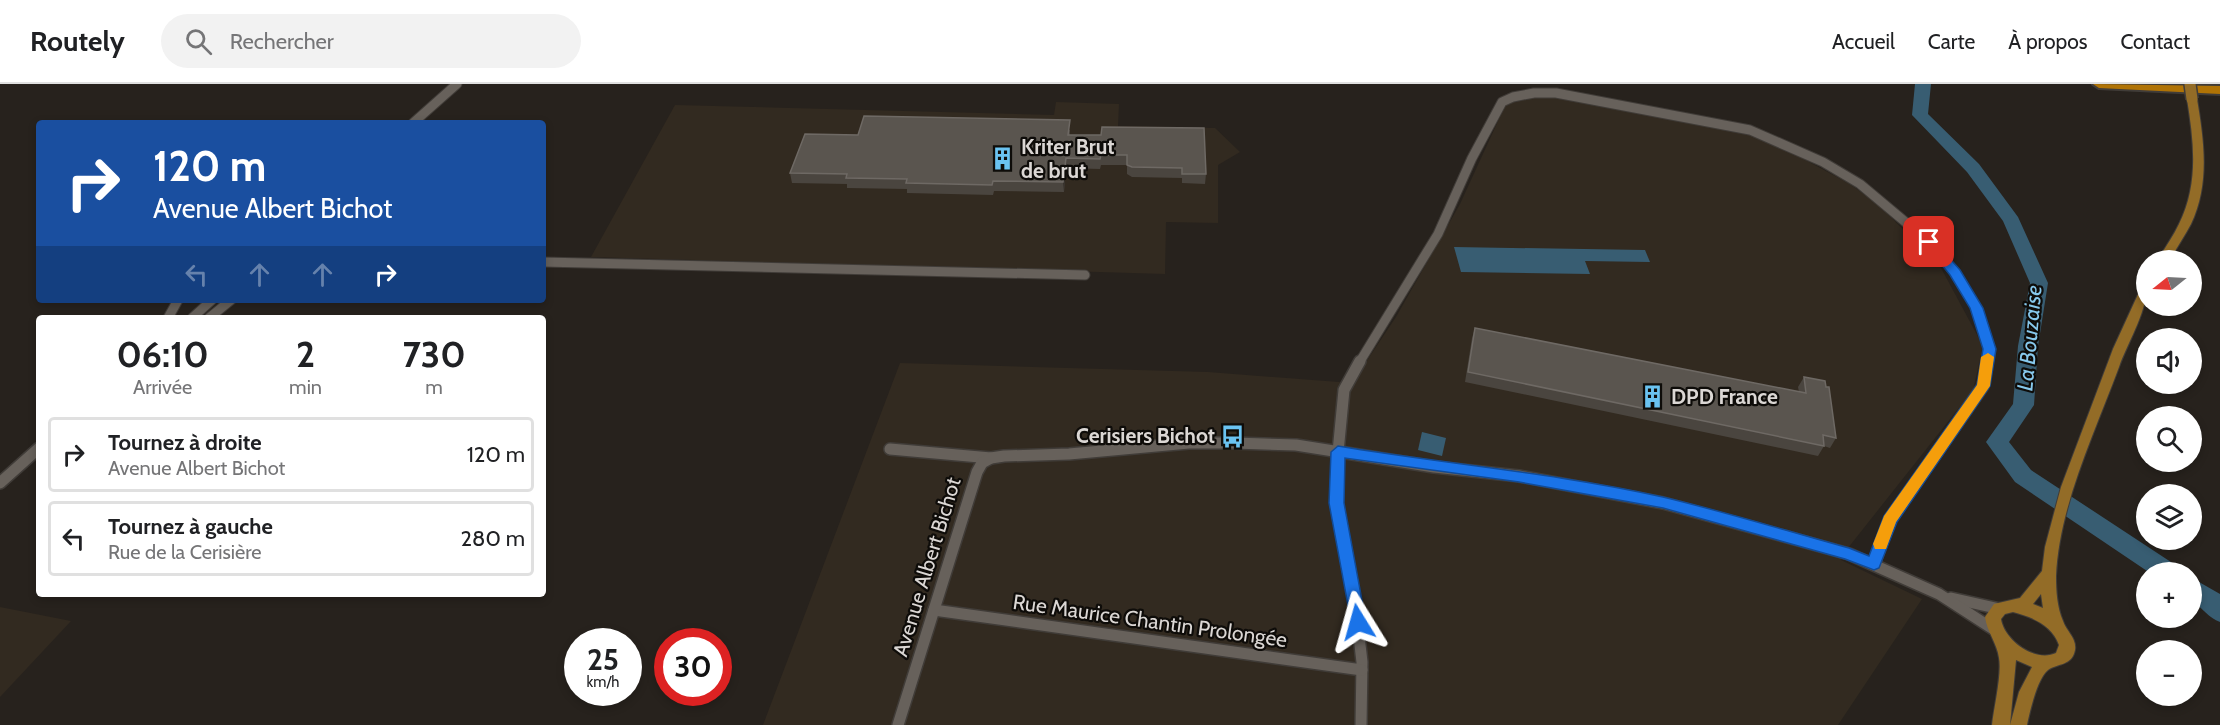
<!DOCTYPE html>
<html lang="fr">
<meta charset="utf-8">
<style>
body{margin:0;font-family:Cabin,sans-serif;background:#f2f2f2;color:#202124;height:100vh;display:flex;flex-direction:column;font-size:22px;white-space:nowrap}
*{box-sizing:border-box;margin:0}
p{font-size:20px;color:#757577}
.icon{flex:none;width:33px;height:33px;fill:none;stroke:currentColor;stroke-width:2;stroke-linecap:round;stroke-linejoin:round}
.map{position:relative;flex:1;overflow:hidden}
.panel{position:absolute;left:36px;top:231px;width:510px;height:282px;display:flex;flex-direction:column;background:#fff;border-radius:6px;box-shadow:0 3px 9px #0003}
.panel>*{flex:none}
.hud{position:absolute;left:36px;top:36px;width:510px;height:183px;border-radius:6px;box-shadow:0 3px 9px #0003;background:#1a4fa0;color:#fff;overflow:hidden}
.needle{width:39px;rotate:252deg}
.controls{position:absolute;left:2136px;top:166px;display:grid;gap:12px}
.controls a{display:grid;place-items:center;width:66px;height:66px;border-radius:50%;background:#fff;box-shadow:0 3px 9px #0003;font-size:30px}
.speed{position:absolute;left:564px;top:544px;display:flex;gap:12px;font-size:30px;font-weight:700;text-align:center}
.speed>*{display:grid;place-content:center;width:78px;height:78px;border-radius:50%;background:#fff;box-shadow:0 3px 9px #0003;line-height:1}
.speed small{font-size:15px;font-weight:400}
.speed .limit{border:9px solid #d22;background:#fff;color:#111}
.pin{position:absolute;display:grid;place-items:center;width:51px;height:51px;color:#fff;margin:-26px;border-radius:12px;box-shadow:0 3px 9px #0006}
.me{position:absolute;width:66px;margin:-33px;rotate:352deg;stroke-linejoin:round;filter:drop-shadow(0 0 4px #0008)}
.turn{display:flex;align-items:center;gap:21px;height:126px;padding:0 18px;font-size:27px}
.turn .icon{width:78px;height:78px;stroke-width:2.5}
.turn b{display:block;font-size:42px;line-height:51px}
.lanes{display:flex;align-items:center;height:57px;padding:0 18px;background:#0003;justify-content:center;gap:30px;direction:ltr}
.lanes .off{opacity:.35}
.eta{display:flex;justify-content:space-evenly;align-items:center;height:102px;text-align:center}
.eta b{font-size:36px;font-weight:800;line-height:42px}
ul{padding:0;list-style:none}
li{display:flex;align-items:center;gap:18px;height:75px;margin:0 12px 9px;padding:0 6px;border:3px solid #e0e0e0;border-radius:6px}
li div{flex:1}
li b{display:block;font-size:22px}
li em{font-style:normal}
header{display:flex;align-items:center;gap:36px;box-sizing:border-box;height:84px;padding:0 30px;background:#fff;border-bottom:2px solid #e0e0e0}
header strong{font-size:28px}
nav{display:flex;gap:33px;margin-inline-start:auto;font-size:21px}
.search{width:420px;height:54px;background:#f2f2f2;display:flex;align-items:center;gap:15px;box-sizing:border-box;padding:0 21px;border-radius:33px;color:#757577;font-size:22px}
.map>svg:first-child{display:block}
.built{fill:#322a20}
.water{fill:#385d72}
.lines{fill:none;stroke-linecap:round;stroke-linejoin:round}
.river{fill:#385d72;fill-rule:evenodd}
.minor-far1-casing{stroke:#403c38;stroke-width:11}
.minor-casing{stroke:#403c38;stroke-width:14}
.major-casing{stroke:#403c38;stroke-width:2}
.highway-casing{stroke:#403c38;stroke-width:4}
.minor-far1{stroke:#67615b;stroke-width:9}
.minor{stroke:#67615b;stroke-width:11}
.major{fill:#936c27;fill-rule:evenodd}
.highway{fill:#b07305;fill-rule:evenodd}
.major-bridge-casing{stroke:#403c38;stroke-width:14;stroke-linecap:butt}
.major-bridge{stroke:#936c27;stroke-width:11}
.wall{fill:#4a453f}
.shaded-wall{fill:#35302b}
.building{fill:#5a554f;stroke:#6e6964;stroke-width:1.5}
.route{fill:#1a73e8;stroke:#114b97;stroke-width:1.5}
.slow{fill:#f59e0b}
.labels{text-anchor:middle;stroke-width:4.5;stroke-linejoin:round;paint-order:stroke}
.poi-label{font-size:21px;font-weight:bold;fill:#dbd7d4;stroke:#0e0c09;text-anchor:start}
.street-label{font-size:21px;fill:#dbd7d4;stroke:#0e0c09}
.water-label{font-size:22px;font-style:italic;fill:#87c9ed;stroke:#0e0c09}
</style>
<header>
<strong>Routely</strong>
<div class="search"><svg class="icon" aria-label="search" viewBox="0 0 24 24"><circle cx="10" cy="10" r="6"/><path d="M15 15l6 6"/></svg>Rechercher</div>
<nav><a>Accueil</a><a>Carte</a><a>À propos</a><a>Contact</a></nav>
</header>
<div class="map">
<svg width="2220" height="641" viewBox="0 0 2220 641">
<rect width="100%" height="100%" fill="#27221d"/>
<g class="built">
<polygon points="1538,13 1554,13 1753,51 1787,66 1848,99 1876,118 1941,184 1983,262 1973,306 1848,464 1841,476 1922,515 1838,641 763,641 900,279 1208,288 1352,299 1396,233 1460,120 1505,22 1518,16"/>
<polygon points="1056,18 1119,20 1118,42 1215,44 1240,68 1218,81 1218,139 1166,138 1165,190 591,173 675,21 1054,31"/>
<polygon points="0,523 71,537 0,613"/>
</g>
<g class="water">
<polygon points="1454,163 1645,166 1650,178 1585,177 1590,190 1461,188"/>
<polygon points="1422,348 1446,354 1442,372 1418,366"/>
</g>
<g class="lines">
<g class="river">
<polygon points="1915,0 1931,0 1928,30 1979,80 2018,133 2048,199 2038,262 2034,321 2009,358 2031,386 2177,482 2181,489 2150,489 2015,398 1986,358 2013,320 2018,262 2030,199 2003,137 1967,88 1912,31"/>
<path d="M 2192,494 L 2220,510 L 2220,538 C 2209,534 2202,524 2192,516 Z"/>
</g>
<defs>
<g id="minor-far1">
<polyline points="413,39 457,0"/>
<polyline points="543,178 1085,191"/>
<polyline points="168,234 178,216"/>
<polyline points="192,234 212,216"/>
<polyline points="209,234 231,216"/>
<polyline points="1359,279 1438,150 1472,74 1502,18 1513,13 1534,9 1556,9 1750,46 1823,78 1860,100 1928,157 1955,189 1976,224 1989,265 1987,279"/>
</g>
<g id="minor">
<polyline points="1360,277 1344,306 1338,368 1337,419 1355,518 1362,578 1361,641"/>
<polyline points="890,365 991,374"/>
<polyline points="0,399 39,364"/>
<polyline points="1874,480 1890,436 1983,302 1987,277"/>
<polyline points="1951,514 2000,525"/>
<polyline points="934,526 1362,586"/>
<polyline points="898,641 977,388 982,379 991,374 1004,372 1069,370 1189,359 1234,359 1296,361 1434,383 1519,392 1663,419 1849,470 1939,510 1993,545"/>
</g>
<g id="major">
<path d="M 2192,12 L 2197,15 C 2204,57 2210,100 2191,140 C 2184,153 2176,165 2169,177 L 2157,177 C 2164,165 2173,153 2179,140 C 2199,100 2194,58 2187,15 Z"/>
<path d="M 2146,202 C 2149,224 2127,260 2119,283 C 2095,348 2059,422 2056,492 C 2056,507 2057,523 2063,537 C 2066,547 2077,554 2075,566 C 2072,582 2058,579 2048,586 C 2037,595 2030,627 2027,641 L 1992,641 C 1994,623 2002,590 1999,574 C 1997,559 1987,548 1985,533 L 1994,520 L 2020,514 L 2042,487 L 2045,463 L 2061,403 L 2113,265 L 2140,206 ZM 2041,510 L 2043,524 L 2033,520 ZM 2013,528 C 2032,533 2052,541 2059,561 L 2056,569 C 2035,579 2004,556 2001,535 L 2005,530 ZM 2016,576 L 2032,583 L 2019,608 L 2010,641 Z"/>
</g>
<polygon id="highway" points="2093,0 2220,2 2220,10 2099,4"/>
</defs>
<use href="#minor-far1" class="minor-far1-casing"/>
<use href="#minor" class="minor-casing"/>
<use href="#major" class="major-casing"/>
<use href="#highway" class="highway-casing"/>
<use href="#minor-far1" class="minor-far1"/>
<use href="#minor" class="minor"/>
<use href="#major" class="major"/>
<use href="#highway" class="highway"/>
<defs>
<polyline id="major-bridge" points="2190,0 2192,15"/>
</defs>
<use href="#major-bridge" class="major-bridge-casing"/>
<use href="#major-bridge" class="major-bridge"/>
</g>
<g class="wall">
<polygon points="1070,46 1070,51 1206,90 1205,100 1182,99 1182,94 1132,93 1127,90 1127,81 1101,81 1100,85 1066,84 1064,108 994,107 993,111 907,109 907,105 847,104 847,100 792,99 790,89 858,51"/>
<polygon points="1475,244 1799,308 1798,303 1804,293 1836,354 1830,364 1824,362 1818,372 1465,298 1472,254"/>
</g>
<polygon class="shaded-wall" points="1066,74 1066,84 1064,108 1063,98"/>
<g class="building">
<polygon points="864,32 1070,36 1068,51 1101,51 1102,43 1204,44 1206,90 1182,90 1182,84 1132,83 1127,81 1127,71 1101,71 1100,75 1066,74 1063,98 993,97 992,101 906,99 907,95 846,94 847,90 790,89 805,50 858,51"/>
<polygon points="1475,244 1806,309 1804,293 1825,297 1826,303 1829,303 1836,354 1823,351 1824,362 1468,288"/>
</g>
<path class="route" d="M 1929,154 L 1933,155 L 1960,186 L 1983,224 L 1996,265 L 1990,302 L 1897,438 L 1879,484 L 1874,486 L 1845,475 L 1663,424 L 1519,398 L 1345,374 L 1344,419 L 1366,538 L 1363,543 L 1358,545 L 1352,543 L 1329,419 L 1331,368 L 1338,362 C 1446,380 1556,389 1663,413 C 1726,428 1787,447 1849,464 L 1869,472 L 1884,432 L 1977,301 L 1983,265 L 1970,224 L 1950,191 L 1923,158 Z"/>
<polygon class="slow" points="1988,269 1994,273 1990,302 1896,438 1886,465 1875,465 1873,460 1884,432 1977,301 1981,273"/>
<defs>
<symbol id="building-bare" viewBox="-9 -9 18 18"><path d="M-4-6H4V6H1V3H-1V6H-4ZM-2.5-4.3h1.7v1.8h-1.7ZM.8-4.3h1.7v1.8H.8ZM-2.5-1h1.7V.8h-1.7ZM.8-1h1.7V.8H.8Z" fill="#6ac3f1" stroke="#0e0c09" stroke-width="2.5" paint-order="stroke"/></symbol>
<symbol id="bus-bare" viewBox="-9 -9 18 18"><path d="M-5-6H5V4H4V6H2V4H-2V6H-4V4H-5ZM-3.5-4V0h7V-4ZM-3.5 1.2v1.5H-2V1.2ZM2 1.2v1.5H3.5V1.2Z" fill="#6ac3f1" stroke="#0e0c09" stroke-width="2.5" paint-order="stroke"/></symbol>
</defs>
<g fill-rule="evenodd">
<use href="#building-bare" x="986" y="58" width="33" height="33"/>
<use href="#building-bare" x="1636" y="296" width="33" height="33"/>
<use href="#bus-bare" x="1216" y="336" width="33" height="33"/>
</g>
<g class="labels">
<g class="poi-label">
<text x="1021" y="70">Kriter Brut<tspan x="1021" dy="24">de brut</tspan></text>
<text x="1671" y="320">DPD France</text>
<text x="1215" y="359" text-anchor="end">Cerisiers Bichot</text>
</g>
<g class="street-label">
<text transform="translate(927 483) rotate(-73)" y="7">Avenue Albert Bichot</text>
<text transform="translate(1150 537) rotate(8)" y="7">Rue Maurice Chantin Prolongée</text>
</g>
<g class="water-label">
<text transform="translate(2029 254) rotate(-85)" y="8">La Bouzaise</text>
</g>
</g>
</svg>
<div class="controls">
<a><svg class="needle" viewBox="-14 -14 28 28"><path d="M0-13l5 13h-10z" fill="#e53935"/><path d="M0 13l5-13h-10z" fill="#757577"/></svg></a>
<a><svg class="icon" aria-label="sound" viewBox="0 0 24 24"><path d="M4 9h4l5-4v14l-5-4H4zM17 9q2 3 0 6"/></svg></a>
<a><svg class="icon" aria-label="search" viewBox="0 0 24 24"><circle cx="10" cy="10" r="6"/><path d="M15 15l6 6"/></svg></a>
<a><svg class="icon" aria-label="layers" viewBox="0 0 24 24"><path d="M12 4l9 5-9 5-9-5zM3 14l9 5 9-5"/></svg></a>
<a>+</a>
<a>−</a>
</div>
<div class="speed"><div>25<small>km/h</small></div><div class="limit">30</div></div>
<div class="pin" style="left:1929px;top:158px;background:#d93025"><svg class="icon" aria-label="arrive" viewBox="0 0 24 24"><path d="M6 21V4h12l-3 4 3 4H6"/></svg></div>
<svg class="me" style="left:1358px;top:538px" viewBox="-20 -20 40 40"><path d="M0-17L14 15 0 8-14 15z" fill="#1a73e8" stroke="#fff" stroke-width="4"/></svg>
<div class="hud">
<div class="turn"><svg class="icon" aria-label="right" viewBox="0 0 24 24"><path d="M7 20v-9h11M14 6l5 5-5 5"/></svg><div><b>120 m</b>Avenue Albert Bichot</div></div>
<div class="lanes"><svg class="icon off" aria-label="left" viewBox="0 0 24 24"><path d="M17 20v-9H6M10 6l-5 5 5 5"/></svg><svg class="icon off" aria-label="ahead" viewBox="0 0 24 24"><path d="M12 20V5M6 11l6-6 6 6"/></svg><svg class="icon off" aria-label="ahead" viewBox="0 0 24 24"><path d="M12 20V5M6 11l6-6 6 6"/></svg><svg class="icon" aria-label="right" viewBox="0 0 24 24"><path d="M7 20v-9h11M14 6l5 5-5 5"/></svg></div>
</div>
<section class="panel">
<div class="eta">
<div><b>06:10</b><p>Arrivée</p></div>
<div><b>2</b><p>min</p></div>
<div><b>730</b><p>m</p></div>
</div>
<ul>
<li><svg class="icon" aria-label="right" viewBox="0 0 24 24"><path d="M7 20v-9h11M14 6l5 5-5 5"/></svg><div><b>Tournez à droite</b><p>Avenue Albert Bichot</p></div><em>120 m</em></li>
<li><svg class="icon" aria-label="left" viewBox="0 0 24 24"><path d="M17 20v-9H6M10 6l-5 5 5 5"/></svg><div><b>Tournez à gauche</b><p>Rue de la Cerisière</p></div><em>280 m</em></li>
</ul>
</section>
</div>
